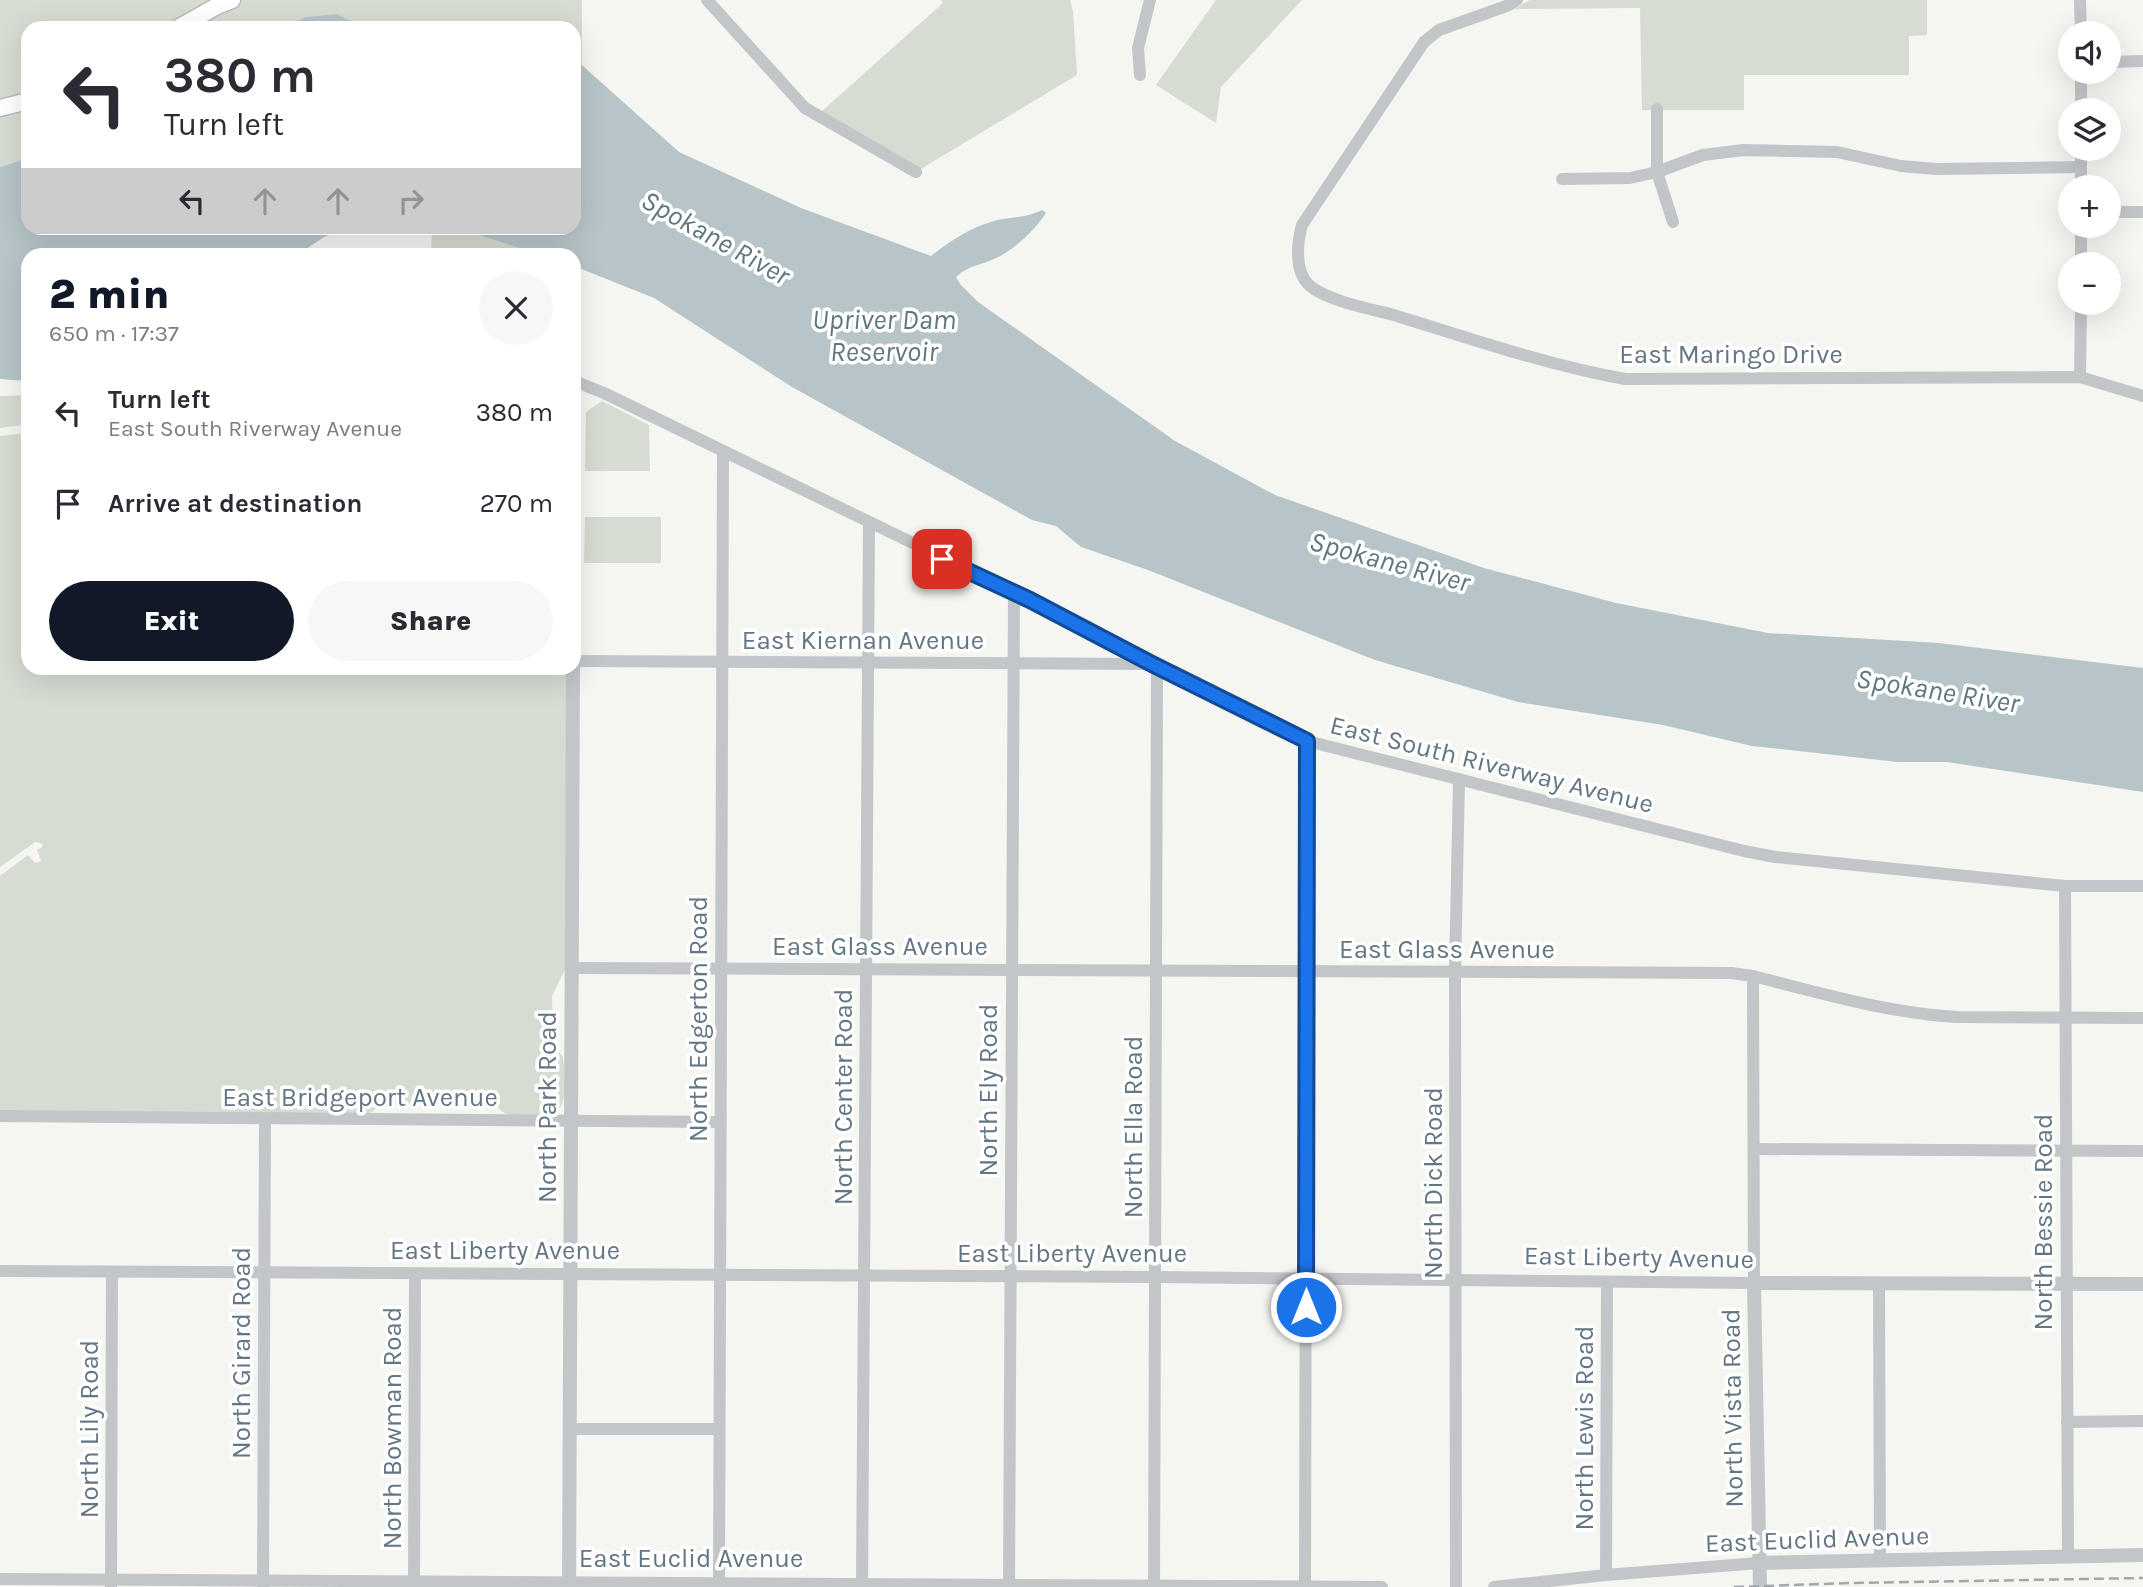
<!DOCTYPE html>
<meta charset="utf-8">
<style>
body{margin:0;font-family:Karla,sans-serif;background:#f7f7f7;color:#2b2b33;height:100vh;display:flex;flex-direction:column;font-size:26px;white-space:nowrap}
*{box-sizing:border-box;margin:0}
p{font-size:23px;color:#7c7c81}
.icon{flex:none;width:38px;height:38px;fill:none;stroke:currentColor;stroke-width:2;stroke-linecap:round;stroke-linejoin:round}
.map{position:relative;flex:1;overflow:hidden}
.details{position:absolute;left:21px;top:248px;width:560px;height:427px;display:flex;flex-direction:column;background:#fff;border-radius:21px;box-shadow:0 7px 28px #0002}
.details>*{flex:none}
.banner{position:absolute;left:21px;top:21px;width:560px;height:214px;border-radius:21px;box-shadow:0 7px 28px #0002;background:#fff;color:#2b2b33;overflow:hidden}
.controls{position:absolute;left:2058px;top:21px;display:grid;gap:14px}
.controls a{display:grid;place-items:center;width:63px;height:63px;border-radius:50%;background:#fff;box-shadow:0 7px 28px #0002;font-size:35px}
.pin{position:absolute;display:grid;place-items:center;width:60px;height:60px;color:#fff;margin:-30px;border-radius:14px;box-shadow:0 4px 10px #0006}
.me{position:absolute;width:77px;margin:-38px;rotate:0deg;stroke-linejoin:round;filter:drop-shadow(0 0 5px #0008)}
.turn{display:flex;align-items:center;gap:24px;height:147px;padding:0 28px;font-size:32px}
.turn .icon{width:91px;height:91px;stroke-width:2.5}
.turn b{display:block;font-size:49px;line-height:60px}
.lanes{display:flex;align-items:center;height:66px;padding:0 28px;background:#0003;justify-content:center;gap:35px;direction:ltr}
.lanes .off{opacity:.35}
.round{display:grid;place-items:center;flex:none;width:74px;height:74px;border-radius:37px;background:#f7f7f7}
.summary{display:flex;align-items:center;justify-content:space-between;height:119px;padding:0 28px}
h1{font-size:42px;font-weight:800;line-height:52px;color:#111827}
.cta{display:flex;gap:14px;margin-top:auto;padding:14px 28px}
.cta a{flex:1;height:80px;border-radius:42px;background:#111827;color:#fff;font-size:28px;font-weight:800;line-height:80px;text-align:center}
.cta a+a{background:#f7f7f7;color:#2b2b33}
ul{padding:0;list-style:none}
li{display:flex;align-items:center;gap:21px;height:91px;padding:0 28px}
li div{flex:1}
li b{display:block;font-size:26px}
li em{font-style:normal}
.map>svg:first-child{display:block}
.green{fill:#d6dcd2}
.water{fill:#b7c5c8}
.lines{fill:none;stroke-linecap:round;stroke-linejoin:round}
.secondary-casing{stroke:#b4babe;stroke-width:19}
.minor{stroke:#c2c6c9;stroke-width:12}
.tertiary{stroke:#c2c6c9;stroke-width:14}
.secondary{stroke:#fff;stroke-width:16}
.rail{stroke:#a0a8ad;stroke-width:2.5;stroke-dasharray:10 5;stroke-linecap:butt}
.route-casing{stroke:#114b97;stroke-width:18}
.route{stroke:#1a73e8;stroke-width:12}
.labels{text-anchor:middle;stroke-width:7;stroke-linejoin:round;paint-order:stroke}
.street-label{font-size:26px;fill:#637683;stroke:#fff}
.water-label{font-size:28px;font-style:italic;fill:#5f7880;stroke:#fff}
</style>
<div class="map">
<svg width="2143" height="1587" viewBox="0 0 2143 1587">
<rect width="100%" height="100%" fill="#f5f5f1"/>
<g class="green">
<polygon points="0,0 582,0 582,64 574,58 574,28 365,28 337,14 305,17 284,28 28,28 28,158 0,167"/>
<polygon points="941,0 1070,0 1073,11 1077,75 921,169 822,111 943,3"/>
<polygon points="1216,0 1302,0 1221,87 1216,123 1156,85"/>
<polygon points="1530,0 1927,0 1927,35 1909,36 1909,75 1744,75 1744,110 1642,110 1640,8 1514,9"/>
<polygon points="432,228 457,228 541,255 431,255"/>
<polygon points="28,395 28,424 0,428 0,396"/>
<polygon points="602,401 649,425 650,471 585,471 586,412"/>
<path d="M 28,433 L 28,668 L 567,669 L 565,969 L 552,996 L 553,1046 L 563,1057 C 564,1077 571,1103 552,1116 L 508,1116 L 495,1105 L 380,1105 L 368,1115 L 0,1111 L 0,876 L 28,855 L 35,863 L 41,861 L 37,850 L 42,847 L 43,844 L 35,842 L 0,867 L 0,436 Z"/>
<polygon points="585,517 661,517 661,563 584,563"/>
</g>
<g class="water">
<polygon points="337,14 365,28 284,28 305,17"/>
<path d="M 574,58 L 679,152 L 801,208 L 931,256 C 949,242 971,227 994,221 C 1012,216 1023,219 1042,210 L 1046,213 C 1036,229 1014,250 996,258 C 983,265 968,265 956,277 L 960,284 L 978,302 L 1175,441 L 1275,495 L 1484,568 L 1616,603 L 1768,633 L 1939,643 L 2143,668 L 2143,792 L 1947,762 L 1898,762 L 1752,746 L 1663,725 L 1518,702 L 1375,660 L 1148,570 L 1081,547 L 1056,526 L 1032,520 L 792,387 L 654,298 L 574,266 L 574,256 L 541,255 L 457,228 L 574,228 Z"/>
<polygon points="28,158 28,228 345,228 324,237 297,255 28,256 28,381 0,379 0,167"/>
</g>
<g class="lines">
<defs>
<g id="secondary">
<polyline points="178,28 217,6 232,0"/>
<polyline points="0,108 28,101"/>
</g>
</defs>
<use href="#secondary" class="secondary-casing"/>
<g class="minor">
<polyline points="707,0 805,108 916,172"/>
<path d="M 1517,0 L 1509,5 L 1439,30 L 1424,42 L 1302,225 C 1297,243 1294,272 1310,286 C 1330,302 1372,309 1397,316 C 1472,339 1547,365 1625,379 L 2080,377 L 2143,396"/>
<polyline points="2080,0 2081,33"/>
<polyline points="2109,62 2143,61"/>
<polyline points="1140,75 1138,48 1150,0"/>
<polyline points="1657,109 1657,172 1673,222"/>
<polyline points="2081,110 2081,72"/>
<polyline points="2081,149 2081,187"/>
<polyline points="1562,179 1630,178 1657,172 1703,155 1743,150 1837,152 1901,166 1936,169 2081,167"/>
<polyline points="2109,212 2143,212"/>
<polyline points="2081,264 2081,226"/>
<polyline points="2080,377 2081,303"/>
<polyline points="574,381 604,393 1030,600 1152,664 1307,741 1744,851 1775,857 2065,886 2143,886"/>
<polyline points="574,661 1148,664"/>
<polyline points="2065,886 2068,1557"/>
<path d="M 572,968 L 1731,973 L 1753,976 C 1820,993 1888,1013 1957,1017 L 2143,1018"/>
<polyline points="0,1116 720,1122"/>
<polyline points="1754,1149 2143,1151"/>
<polyline points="0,1271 1155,1277 1754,1283 1753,976"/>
<polyline points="1879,1283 1880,1560"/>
<polyline points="2067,1422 2143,1421"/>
<polyline points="570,1429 719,1429"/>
<polyline points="1606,1575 1607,1282"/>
<polyline points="0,1579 1382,1587"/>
<polyline points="414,1581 415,1274"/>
<polyline points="1305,1586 1307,741"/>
<polyline points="111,1587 112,1272"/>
<polyline points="263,1587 265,1119"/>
<polyline points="719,1587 723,452"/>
<polyline points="862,1587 869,523"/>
<polyline points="1009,1587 1014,594"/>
<polyline points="1154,1587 1157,666"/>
<polyline points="1456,1587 1455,972 1459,779"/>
<polyline points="1494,1587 1606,1575 1759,1563"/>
</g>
<g class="tertiary">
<polyline points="574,484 574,382"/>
<polyline points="1759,1563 2143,1555"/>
<polyline points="569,1587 573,668"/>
<polyline points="1760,1587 1754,1283 2143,1284"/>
</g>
<use href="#secondary" class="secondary"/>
<polyline class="rail" points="1734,1587 1851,1583 2143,1578"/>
</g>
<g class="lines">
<defs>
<polyline id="route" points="942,559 1030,600 1152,664 1307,741 1306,1307"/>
</defs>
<use href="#route" class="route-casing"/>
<use href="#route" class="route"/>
</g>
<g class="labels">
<g class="street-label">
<text x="1731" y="363">East Maringo Drive</text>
<text x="863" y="649">East Kiernan Avenue</text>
<text transform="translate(1492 764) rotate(14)" y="9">East South Riverway Avenue</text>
<text x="880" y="955">East Glass Avenue</text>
<text x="1447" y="958">East Glass Avenue</text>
<text transform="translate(698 1019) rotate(-90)" y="9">North Edgerton Road</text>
<text transform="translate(988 1090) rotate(-90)" y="9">North Ely Road</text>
<text x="360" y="1106">East Bridgeport Avenue</text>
<text transform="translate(843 1097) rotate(-90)" y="9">North Center Road</text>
<text transform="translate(547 1107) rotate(-90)" y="9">North Park Road</text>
<text transform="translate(1133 1127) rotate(-90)" y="9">North Ella Road</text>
<text transform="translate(1433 1183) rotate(-90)" y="9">North Dick Road</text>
<text transform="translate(2043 1222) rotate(-90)" y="9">North Bessie Road</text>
<text x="505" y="1259">East Liberty Avenue</text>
<text x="1072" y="1262">East Liberty Avenue</text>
<text transform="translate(1639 1257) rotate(1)" y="9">East Liberty Avenue</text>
<text transform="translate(241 1353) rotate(-90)" y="9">North Girard Road</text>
<text transform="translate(1732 1408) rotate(-91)" y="9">North Vista Road</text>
<text transform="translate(392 1428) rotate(-90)" y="9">North Bowman Road</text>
<text transform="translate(1584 1428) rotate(-90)" y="9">North Lewis Road</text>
<text transform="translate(89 1429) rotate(-90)" y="9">North Lily Road</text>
<text transform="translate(1817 1539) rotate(-2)" y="9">East Euclid Avenue</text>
<text x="691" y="1567">East Euclid Avenue</text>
</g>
<g class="water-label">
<text transform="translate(716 237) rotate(29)" y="10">Spokane River</text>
<text x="884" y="329">Upriver Dam<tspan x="884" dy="32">Reservoir</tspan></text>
<text transform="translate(1390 561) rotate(15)" y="10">Spokane River</text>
<text transform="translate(1938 690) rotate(9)" y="10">Spokane River</text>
</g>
</g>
</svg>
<div class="controls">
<a><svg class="icon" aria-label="sound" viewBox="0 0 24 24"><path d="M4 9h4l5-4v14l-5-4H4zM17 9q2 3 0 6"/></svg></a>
<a><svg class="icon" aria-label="layers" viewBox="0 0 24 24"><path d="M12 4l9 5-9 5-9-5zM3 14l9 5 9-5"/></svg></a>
<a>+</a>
<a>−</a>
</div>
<div class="pin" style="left:942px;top:559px;background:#d93025"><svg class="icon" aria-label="arrive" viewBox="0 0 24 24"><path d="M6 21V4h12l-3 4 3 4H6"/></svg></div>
<svg class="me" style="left:1306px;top:1307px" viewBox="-20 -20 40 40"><circle r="17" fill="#1a73e8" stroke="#fff" stroke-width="3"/><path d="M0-11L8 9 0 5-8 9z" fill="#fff"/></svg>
<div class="banner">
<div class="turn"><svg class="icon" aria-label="left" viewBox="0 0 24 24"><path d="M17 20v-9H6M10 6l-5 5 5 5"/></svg><div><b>380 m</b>Turn left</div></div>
<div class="lanes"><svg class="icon" aria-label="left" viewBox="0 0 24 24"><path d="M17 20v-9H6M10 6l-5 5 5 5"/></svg><svg class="icon off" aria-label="ahead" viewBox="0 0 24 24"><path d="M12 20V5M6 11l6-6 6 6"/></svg><svg class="icon off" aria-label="ahead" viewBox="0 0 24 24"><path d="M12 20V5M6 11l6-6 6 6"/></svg><svg class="icon off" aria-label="right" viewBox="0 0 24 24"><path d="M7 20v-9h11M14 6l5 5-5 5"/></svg></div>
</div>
<section class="details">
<div class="summary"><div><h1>2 min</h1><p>650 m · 17:37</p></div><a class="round"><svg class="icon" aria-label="close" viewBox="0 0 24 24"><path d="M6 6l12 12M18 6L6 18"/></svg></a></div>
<ul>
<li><svg class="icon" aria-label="left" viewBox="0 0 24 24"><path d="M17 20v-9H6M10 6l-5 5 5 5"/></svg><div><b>Turn left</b><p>East South Riverway Avenue</p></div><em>380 m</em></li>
<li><svg class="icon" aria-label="arrive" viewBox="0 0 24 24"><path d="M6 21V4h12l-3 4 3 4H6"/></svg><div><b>Arrive at destination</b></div><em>270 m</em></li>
</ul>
<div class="cta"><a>Exit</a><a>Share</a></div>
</section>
</div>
